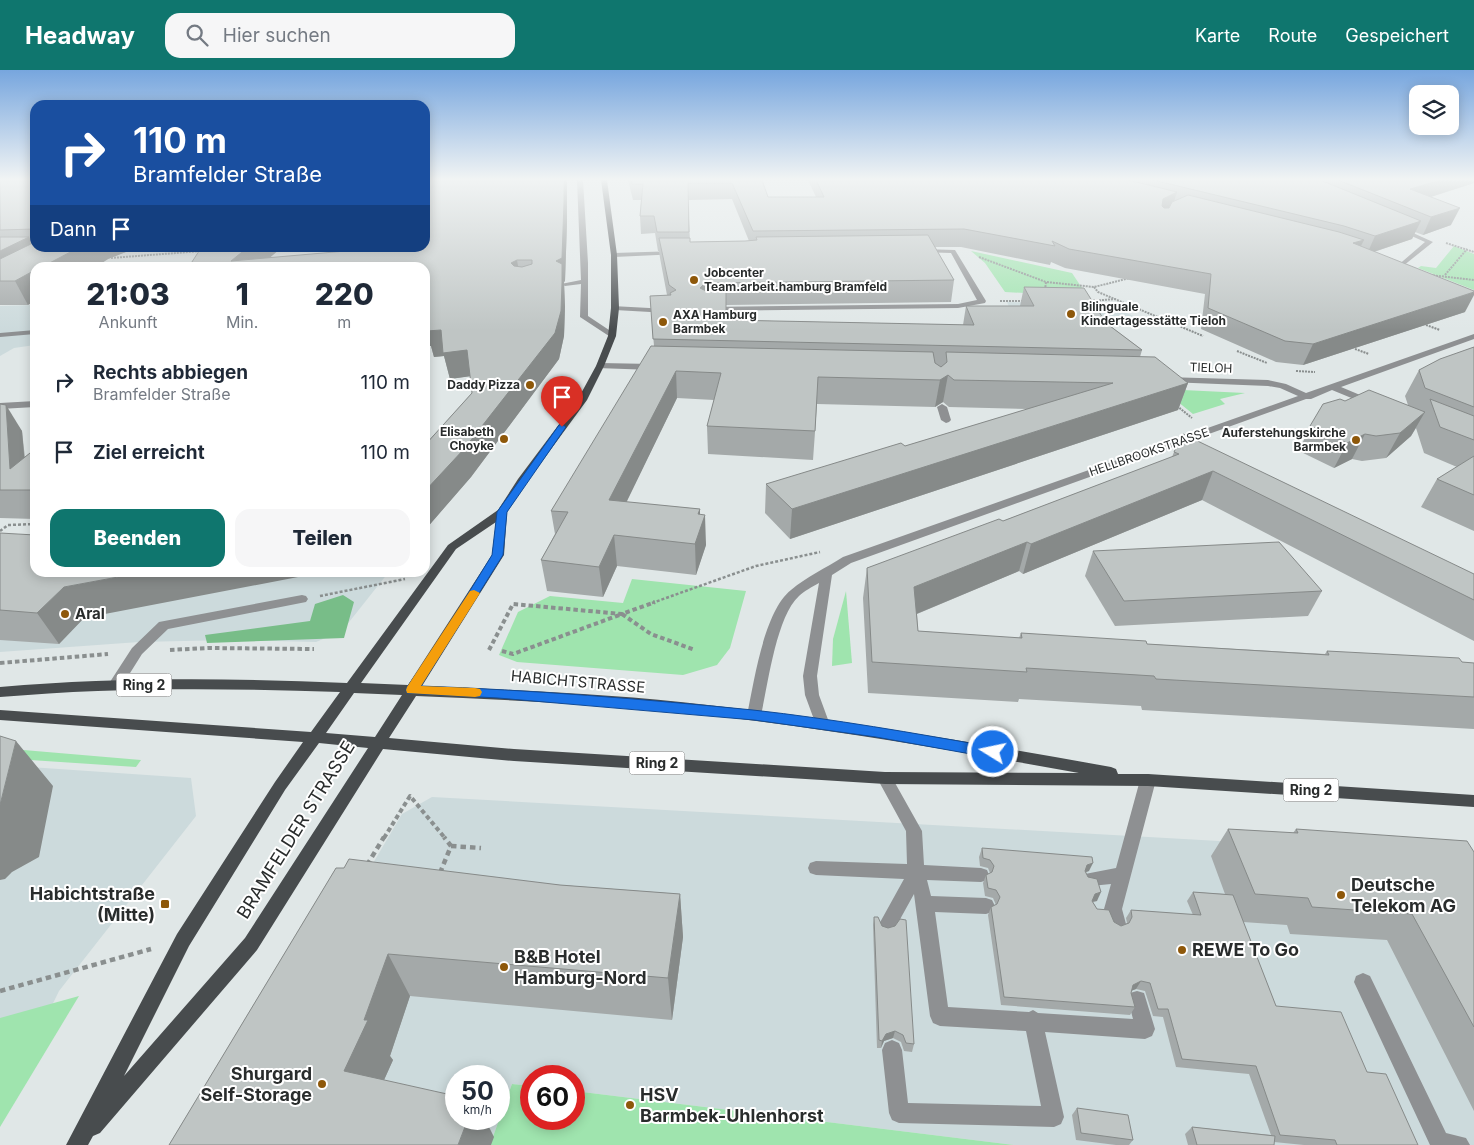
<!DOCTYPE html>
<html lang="de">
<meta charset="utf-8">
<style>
body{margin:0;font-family:Inter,sans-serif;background:#f6f6f7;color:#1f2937;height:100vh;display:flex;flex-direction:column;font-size:19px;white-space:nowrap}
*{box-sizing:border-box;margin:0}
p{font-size:16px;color:#747a83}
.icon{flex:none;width:28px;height:28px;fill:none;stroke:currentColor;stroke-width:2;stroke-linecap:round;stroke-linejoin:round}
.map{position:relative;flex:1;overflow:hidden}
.drawer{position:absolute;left:30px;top:192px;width:400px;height:315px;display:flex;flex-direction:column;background:#fff;border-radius:15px;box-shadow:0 2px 12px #0003}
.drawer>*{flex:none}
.top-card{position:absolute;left:30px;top:30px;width:400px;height:152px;border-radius:15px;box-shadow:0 2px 12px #0003;background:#1a4fa0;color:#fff;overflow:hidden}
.fabs{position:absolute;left:1409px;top:15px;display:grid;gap:10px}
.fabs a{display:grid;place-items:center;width:50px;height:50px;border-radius:10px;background:#fff;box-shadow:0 2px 12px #0003;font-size:25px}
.speed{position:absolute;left:445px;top:995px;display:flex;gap:10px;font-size:25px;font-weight:700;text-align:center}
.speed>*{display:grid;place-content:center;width:65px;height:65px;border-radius:50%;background:#fff;box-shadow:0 2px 12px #0003;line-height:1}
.speed small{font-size:12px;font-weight:400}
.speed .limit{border:8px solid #d22;background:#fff;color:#111}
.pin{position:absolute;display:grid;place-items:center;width:42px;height:42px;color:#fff;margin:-51px -21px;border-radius:50% 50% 50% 0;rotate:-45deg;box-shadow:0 0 5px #0007}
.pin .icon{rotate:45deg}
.me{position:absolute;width:55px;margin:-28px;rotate:280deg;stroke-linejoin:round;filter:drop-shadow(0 0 4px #0008)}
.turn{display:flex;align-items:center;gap:18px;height:105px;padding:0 20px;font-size:22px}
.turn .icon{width:65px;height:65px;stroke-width:2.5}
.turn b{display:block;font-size:35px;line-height:42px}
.then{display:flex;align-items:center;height:48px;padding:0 20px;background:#0003;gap:10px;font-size:19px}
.eta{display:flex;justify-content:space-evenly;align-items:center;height:85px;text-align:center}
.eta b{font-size:30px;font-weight:800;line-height:35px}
.button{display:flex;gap:10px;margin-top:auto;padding:10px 20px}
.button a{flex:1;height:58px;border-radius:15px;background:#0f766e;color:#fff;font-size:20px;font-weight:800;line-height:58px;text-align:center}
.button a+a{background:#f6f6f7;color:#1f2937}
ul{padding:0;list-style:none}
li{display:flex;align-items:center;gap:15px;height:70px;padding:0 20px}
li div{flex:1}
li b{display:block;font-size:19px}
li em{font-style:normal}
header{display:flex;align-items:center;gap:30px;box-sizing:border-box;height:70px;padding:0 25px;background:#0f766e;color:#fff}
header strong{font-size:24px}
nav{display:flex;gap:28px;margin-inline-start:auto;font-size:18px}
.search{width:350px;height:45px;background:#f6f6f7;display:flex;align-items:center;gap:12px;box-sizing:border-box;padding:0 18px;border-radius:15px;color:#747a83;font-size:19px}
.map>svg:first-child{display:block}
.built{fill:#ccdadc;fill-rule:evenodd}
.green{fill:#9fe4ae}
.forest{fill:#78bd88}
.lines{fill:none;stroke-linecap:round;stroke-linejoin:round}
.path-far3{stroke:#8a8f8f;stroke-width:2;stroke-dasharray:2 1;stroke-linecap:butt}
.path-far2{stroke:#8a8f8f;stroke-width:2.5;stroke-dasharray:3 2;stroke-linecap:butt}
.path-far1{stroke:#8a8f8f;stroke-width:4;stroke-dasharray:4.5 3;stroke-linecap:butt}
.path{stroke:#8a8f8f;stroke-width:4.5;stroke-dasharray:5.5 4;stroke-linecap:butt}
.minor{fill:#8e9092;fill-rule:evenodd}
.major{fill:#484c4e;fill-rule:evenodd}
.wall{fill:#a4a9a9;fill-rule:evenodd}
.shaded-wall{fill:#868a89}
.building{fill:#bfc5c4;stroke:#868a89;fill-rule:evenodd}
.route{fill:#1a73e8;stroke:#114b97}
.slow{fill:#f59e0b}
.poi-dot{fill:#8e580a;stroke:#fff;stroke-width:2}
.labels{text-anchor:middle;stroke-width:4;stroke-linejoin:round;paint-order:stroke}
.far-poi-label{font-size:12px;font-weight:bold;fill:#292c2c;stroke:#fff;text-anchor:start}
.far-street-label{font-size:12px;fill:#292c2c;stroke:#fff}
.shield{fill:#fff;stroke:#696b6b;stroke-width:1}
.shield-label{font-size:14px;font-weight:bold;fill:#292c2c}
.poi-label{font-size:15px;font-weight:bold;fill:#292c2c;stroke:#fff;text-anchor:start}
.street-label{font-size:15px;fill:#292c2c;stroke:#fff}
.near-street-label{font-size:18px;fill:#292c2c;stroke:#fff}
.near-poi-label{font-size:18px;font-weight:bold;fill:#292c2c;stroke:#fff;text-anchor:start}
</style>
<header>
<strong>Headway</strong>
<div class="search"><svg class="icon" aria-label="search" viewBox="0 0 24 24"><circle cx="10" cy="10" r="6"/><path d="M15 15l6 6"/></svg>Hier suchen</div>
<nav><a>Karte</a><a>Route</a><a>Gespeichert</a></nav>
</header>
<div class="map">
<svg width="1474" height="1075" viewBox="0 0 1474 1075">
<rect width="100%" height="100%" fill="#e0e7e7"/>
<g class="built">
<polygon points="1007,232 1105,234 1155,255 1134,257 1017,256"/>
<polygon points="35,235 35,275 14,278 0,286 0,236"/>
<polygon points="0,479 35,502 388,503 342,561 316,572 229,570 139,572 0,582"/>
<polygon points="0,695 191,708 196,746 59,921 0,1042"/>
<path d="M 432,727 L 1453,784 L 1474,816 L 1474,1075 L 1014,1075 L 574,1021 L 574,1006 L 531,1006 L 531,1016 L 512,1014 L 490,1075 L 207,1075 L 402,744 ZM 456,1006 L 499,1006 L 499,1049 L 456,1049 Z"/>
</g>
<g class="green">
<polygon points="1454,176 1474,184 1474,220 1418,198 1421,196 1436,198"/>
<polygon points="971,181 1072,203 1084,221 1045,224 1005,222 985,193"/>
<polygon points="1162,319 1245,323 1220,329 1225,334 1193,344"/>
<polygon points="632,509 746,521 730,578 717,595 683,605 517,592 499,585 518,542 550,526 623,533"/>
<polygon points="846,521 852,593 832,596 833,569"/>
<polygon points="0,678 141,690 136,697 0,688"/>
<polygon points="79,926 0,1057 0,948"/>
<polygon points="512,1014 531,1016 531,1049 574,1049 574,1021 1014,1075 490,1075"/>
</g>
<polygon class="forest" points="343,525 354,532 344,568 207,573 205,565 310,551 315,534"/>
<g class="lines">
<g class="path-far3">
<polyline points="1446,173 1474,182"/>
<polyline points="979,187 1046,212"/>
<polyline points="111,188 202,181"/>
<polyline points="1430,205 1474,210"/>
<polyline points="1445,205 1467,179"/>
<polyline points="1094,217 1098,222 1203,266"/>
<polyline points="1045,220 1046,212 1094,217 1130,208"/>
<polyline points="1000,231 1024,231"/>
<polyline points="1090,231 1116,229"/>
<polyline points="1426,255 1440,260"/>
<polyline points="1355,279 1369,284"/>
<polyline points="1237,281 1267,293"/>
<polyline points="1296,301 1315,302"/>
<polyline points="1177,336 1192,348"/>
</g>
<g class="path-far2">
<polyline points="0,461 8,455 35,454"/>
<polyline points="320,526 405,509"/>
<polyline points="652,533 756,496 820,482"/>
</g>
<g class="path-far1">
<polyline points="170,580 208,578 314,579"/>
<polyline points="489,580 513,534 622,544 655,532"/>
<polyline points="502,581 513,584 622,544 651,564 695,580"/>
<polyline points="0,593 108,584"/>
<polyline points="384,768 410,726 445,768"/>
</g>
<g class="path">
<polyline points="451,776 481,778"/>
<polyline points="367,795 384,767"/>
<polyline points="440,803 451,776 444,767"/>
<polyline points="0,921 151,879"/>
</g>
<g class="minor">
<polygon points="577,110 583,110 588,193 588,246 615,264 616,266 612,268 580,247 581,214 565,216 561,214 581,210"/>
<polygon points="1396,157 1400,157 1433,172 1398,200 1394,198 1396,197 1425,172 1396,159"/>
<polygon points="922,179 955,180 986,231 985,233 958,238 708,241 704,239 708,237 958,234 977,230 951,183 920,182 920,180"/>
<polygon points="677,181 680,183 679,184 614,187 611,185 614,183"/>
<polygon points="612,236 668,239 672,241 668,243 615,240 611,238"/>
<polygon points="35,260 35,264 0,267 0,263"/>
<path d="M 1474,264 L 1474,269 L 1341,317 L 1372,330 L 1372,334 L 1366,334 L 1332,320 L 1311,329 L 1306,329 L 851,493 L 832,505 L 817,606 L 819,625 L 830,655 L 828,659 L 823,660 L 818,659 L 816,655 L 805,625 L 803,606 L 819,513 C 812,517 804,521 799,526 C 776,547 768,615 761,645 L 759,649 L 754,650 L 749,649 L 747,645 C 754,612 764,541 791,520 C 806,507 826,498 843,487 L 1298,326 L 1280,318 L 1268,316 L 1168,312 L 1164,309 L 1165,307 L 1268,310 L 1286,314 L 1306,323 Z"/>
<polygon points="600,293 653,294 657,297 653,300 597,298 596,296"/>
<polygon points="35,331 35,337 0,339 0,333"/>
<polygon points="942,334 947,337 951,350 949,352 946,353 941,350 937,337"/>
<polygon points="302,525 306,526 308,529 306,532 168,559 142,584 120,619 110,619 108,615 132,578 159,552"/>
<polygon points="885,702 890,704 922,761 924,795 981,798 987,800 989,805 987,810 981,812 927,810 931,826 986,828 992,830 995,836 992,842 986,844 935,842 948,937 1029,942 1033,940 1038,943 1133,949 1128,930 1130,923 1137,921 1144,923 1155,959 1152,966 1145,969 1045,962 1064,1047 1061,1054 1054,1057 899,1053 892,1050 889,1043 882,980 885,973 892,970 899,973 902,980 908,1033 1041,1036 1026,961 940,956 933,953 930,946 914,824 893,862 887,864 881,862 878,856 904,809 816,805 810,803 808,798 810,793 816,791 907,794 906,761 877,708 880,704"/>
<polygon points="1148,704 1153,706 1156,710 1122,839 1126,854 1123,860 1117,862 1111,860 1104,839 1111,814 1091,816 1085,814 1083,809 1085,804 1116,798 1140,710 1143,706"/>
<polygon points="1363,903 1370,906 1446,1063 1466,1068 1470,1075 1430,1075 1354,912 1356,906"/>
</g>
<path class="major" d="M 601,110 L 607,110 L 617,185 L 619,238 L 616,266 L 604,296 L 587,330 L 527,412 L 507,442 L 504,485 L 422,616 C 518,620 613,624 708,635 C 843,650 977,673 1111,697 L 1116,699 L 1118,704 L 1148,704 L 1474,725 L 1474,737 L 1148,716 L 885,714 L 514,691 L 383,679 L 257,880 L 100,1063 L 93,1066 L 88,1075 L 66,1075 L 177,864 L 275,712 L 303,672 L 0,650 L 0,640 L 311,662 L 340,622 C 226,618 113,617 0,627 L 0,617 C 116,607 231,608 347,613 L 448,475 L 498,440 L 518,409 L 578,329 L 596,296 L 608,266 L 611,238 L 611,185 ZM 496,452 L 492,485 L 408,615 L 361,613 L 456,479 ZM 354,623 L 402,625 L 375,667 L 326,663 ZM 416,626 C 513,630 610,635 706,645 C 832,659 956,681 1079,703 L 885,702 L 514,679 L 389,668 ZM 319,673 L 368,678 L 245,868 L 124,1006 L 189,876 L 285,720 Z"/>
</g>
<g class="wall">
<polygon points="0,110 35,110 35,178 171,178 131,180 108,189 94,198 35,198 28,235 0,235"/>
<polygon points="425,110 567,110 567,153 565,211 564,212 565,237 564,266 559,289 471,407 425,460 425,375 472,323 470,306 450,309 444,286 434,287 431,276 188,198 201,178 281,178 269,188 346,181"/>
<path d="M 628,110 L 762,110 L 768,127 L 816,127 L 808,110 L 1474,110 L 1474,113 L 1431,127 L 1451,155 L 1423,165 L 1415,162 L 1412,169 L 1374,182 L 1465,242 L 1303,295 L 1276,292 L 1201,259 L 1205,224 L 1065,198 L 1051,192 L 1050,195 L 961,177 L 935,177 L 954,210 L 951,232 L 726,235 L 726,250 L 963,255 L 966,236 L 1020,236 L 1024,217 L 1106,253 L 1142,280 L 1140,287 L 1188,313 L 1178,340 L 790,469 L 765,443 L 766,414 L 905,376 L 1028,339 L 949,337 L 943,332 L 935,337 L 817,334 L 813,390 L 708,384 L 707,356 L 714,330 L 677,328 L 626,432 L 700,439 L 700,445 L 706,475 L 696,505 L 617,496 L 603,527 L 547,521 L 541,490 L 555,464 L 551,441 L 654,276 L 650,226 L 667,225 L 660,188 L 659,181 L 658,181 L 655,163 L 641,164 L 640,146 L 641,130 L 633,130 ZM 732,129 L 749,171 L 690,172 L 688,130 Z"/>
<polygon points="1474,277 1474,461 1421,437 1437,409 1457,397 1424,383 1416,358 1411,366 1386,388 1362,391 1352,389 1334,398 1299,381 1310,356 1345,331 1408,335 1405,326 1419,300"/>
<polygon points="0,334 22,361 25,388 35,379 35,449 0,448"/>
<polygon points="1174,382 1474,504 1474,571 1202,430 1023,504 1019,501 917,544 918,561 1019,568 1021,563 1147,574 1325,584 1327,581 1474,593 1474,659 1142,640 1141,636 1019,629 1018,632 868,623 863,528 867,498 1003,451 1172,387"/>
<polygon points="0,463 84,548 59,574 0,570"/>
<polygon points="1093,481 1322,521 1308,546 1115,556 1085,506"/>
<polygon points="1228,759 1293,763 1296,759 1474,782 1474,1041 1387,870 1290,864 1287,855 1243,852 1276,936 1367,1002 1418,1075 1304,1075 1274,1072 1274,1075 1188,1075 1185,1064 1192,1057 1271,1065 1249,1004 1176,997 1163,947 1153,946 1145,921 1136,919 1131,921 1131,923 1135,937 1130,945 1001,935 988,845 991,837 996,835 993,828 985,826 983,813 986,805 990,803 988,798 980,796 979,787 982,778 1089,801 1086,802 1097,831 1093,832 1097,839 1114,852 1121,856 1127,853 1126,848 1131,840 1193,845 1187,831 1193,822 1225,824 1211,786"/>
<polygon points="336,798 680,824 683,867 672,950 410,926 390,986 393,990 384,1010 494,1067 169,1075"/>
<polygon points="874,847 914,974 912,982 904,981 901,972 893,968 884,971 881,978 877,978 873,855"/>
<polygon points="1077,1038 1133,1070 1129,1075 1116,1075 1076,1070 1072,1045"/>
</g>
<g class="shaded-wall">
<polygon points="564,110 567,110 567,153 565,211 564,212 565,237 564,266 559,289 471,407 425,460 425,421 556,191"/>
<polygon points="1441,110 1474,110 1474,113 1402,136 1410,119"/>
<polygon points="1177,122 1172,138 1158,146 1163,129"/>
<polygon points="1460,138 1451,155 1423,165 1431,147"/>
<polygon points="1421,151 1412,169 1367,184 1375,166"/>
<polygon points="29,167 40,189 0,210 0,181"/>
<polygon points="1364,170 1355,188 1353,173"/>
<polygon points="78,178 130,178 131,180 108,189 94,198 40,198"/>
<polygon points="247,178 281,178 258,198 231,191"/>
<polygon points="517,190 521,213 511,193"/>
<polygon points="35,200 35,231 28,235 15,211"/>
<polygon points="705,213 706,235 700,218"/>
<polygon points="1474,222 1474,225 1465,242 1303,295 1313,274"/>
<polygon points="425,250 427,250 441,260 467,280 472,306 450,309 444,286 434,287 431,276 425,276"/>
<polygon points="676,301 677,328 613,460 609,430"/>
<polygon points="948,305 943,332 935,337 940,310"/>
<polygon points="1188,313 1178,340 790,469 792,439"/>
<polygon points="6,335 22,361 27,420 10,399"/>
<polygon points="1425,342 1411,366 1386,388 1400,363"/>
<polygon points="1365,364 1352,389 1334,398 1347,373"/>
<polygon points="1213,401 1202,430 1023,504 1031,474"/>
<polygon points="700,439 700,457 705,445 706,475 696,505 695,474 698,444"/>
<polygon points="614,465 617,496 603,527 599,497"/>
<polygon points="1027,472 1019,501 909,547 914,517"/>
<polygon points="145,502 324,502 84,548 59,574 37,543 64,517"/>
<polygon points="16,671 53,716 39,787 12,802 5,809 0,810 0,735"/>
<polygon points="1093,793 1089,801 1083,803 1087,795"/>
<polygon points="1101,822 1097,831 1091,832 1095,824"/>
<polygon points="680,824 683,867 672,950 668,908"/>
<polygon points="388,884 410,926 390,986 393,990 371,1039 344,1001 364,950"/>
<polygon points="1141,911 1136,919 1128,922 1133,915"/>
<polygon points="895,961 893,968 884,971 881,978 882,971 886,964"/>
<polygon points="468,1049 485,1049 494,1067 491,1075 458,1075"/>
</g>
<g class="building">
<polygon points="0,110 35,110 35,159 0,160"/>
<path d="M 425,110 L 564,110 L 564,132 L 562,188 L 556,191 L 562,194 L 562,213 L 561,241 L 555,263 L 464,379 L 425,421 L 425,375 L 472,323 L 467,280 L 443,283 L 441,260 L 427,261 L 427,250 L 425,250 L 425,198 L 188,198 L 201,178 L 247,178 L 231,191 L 346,181 L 348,178 L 425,178 ZM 517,190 L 532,190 L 532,194 L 522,197 L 514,196 L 511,193 Z"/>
<polygon points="631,110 762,110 768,127 824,127 816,110 1128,110 1177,122 1163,129 1162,136 1164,138 1169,138 1172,132 1188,125 1339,162 1364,170 1353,173 1474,221 1474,222 1313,274 1285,271 1208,238 1211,204 1069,179 1052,171 1055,176 964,159 753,161 732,113 688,113 689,162 657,162 654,146 640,146 643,114 632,114"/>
<polygon points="1153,110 1320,110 1421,151 1375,166 1344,156"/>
<polygon points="1338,110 1441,110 1410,119 1460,138 1431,147"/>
<polygon points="928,165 954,210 705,213 700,218 706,221 726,221 726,250 974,255 966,236 1034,236 1024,217 1084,218 1106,253 1142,280 653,269 650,226 671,225 670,223 676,220 669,215 659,168 690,168 690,172 745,171 757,170 756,167"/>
<polygon points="0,167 29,167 0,181"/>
<polygon points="35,172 35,178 78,178 40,198 35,198 35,200 15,211 0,211 0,189"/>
<polygon points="651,276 933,282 935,293 941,297 947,292 946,282 1155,287 1188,313 792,439 766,414 901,373 905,376 1113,313 954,310 948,305 940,310 818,307 815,361 707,356 721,303 676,301 609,430 700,439 698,444 705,445 695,474 614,465 599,497 541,490 568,442 551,441"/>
<polygon points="1474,277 1474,337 1425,318 1419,300 1440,289"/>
<polygon points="1369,320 1425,342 1400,363 1376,366 1365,364 1347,373 1310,356 1323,334 1340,329 1345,331"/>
<polygon points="1430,329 1474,346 1474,370 1440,357"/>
<polygon points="0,334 6,335 10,399 35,379 35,420 0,420"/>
<polygon points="1183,364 1474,504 1474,530 1213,401 1031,474 1027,472 914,517 918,561 1022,568 1021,563 1146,571 1147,574 1329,585 1327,581 1459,588 1462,592 1474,593 1474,627 1156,609 1154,606 1026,598 1027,602 872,592 867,498 999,449 1003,451 1179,384 1174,382"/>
<polygon points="1474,386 1474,425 1437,409"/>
<polygon points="0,463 35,465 35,502 145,502 64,517 37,543 0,540"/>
<polygon points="1279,472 1322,521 1124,531 1093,481"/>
<polygon points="0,666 16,671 0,735"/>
<polygon points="1228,759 1298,763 1296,759 1467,771 1474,782 1474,957 1412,844 1312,837 1308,828 1255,824"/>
<polygon points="982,778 1092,787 1093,793 1087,795 1085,801 1088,807 1097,809 1101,822 1095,824 1092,831 1097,839 1109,840 1114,852 1121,856 1129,853 1132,847 1131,840 1201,845 1193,822 1233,825 1276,936 1341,942 1367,1002 1386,1004 1418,1075 1337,1075 1335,1070 1280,1065 1256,996 1182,989 1168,939 1158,939 1150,913 1141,911 1133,915 1131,923 1135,937 1004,927 991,837 997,834 1000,827 996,820 988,818 986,805 992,802 994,796 990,790 983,788"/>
<polygon points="349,789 560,815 680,824 668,908 388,884 364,950 368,950 344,1001 456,1026 456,1049 468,1049 458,1075 169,1075 336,798 344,798"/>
<polygon points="874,847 878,847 882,856 888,858 895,856 900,849 906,850 914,974 906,973 903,965 895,961 886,964 882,971 879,970"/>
<polygon points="1077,1038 1128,1045 1133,1070 1081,1063"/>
<polygon points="1192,1057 1275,1066 1274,1075 1197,1075"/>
</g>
<linearGradient id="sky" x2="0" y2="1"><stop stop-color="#77a6de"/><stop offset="0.42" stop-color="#f1f4f4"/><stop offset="1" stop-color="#f1f4f4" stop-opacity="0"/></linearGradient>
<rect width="1474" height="260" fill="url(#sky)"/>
<path class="route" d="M 562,354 L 566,357 L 507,442 L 503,485 L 421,616 C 532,620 643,629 753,640 C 834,649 913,663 993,677 L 998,679 L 1000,682 L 998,686 L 993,688 L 876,667 L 754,650 L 498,628 L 407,623 L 406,620 L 407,617 L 435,577 L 492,485 L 497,442 L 559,355 Z"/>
<polygon class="slow" points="474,520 480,523 421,616 475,618 480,619 482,622 480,626 475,627 407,623 406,620 407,617 470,521"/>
<g class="poi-dot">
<circle cx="694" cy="210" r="5"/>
<circle cx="1071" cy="244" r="5"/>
<circle cx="663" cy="252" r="5"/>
<circle cx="530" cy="315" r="5"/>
<circle cx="504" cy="369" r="5"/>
<circle cx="1356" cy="370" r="5"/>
<circle cx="65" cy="544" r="5"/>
<circle cx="1341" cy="825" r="5"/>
<rect x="160" y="829" width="10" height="10" rx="2.5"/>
<circle cx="1182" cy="880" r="5"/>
<circle cx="504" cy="897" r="5"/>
<circle cx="322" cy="1014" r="5"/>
<circle cx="630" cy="1035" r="5"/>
</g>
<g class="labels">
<g class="far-poi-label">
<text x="704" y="207">Jobcenter<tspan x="704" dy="14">Team.arbeit.hamburg Bramfeld</tspan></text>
<text x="1081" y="241">Bilinguale<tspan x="1081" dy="14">Kindertagesstätte Tieloh</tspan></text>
<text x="673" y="249">AXA Hamburg<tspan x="673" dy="14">Barmbek</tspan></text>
<text x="520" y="319" text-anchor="end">Daddy Pizza</text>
<text x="494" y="366" text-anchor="end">Elisabeth<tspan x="494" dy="14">Choyke</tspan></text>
<text x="1346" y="367" text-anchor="end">Auferstehungskirche<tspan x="1346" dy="14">Barmbek</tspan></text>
</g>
<g class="far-street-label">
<text transform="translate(1211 298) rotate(2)" y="4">TIELOH</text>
<text transform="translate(1149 382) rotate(-19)" y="4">HELLBROOKSTRASSE</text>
</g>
<g class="shield">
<rect x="116.5" y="603.5" width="55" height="23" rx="4"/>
<rect x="629.5" y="681.5" width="55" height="23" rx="4"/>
<rect x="1283.5" y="708.5" width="55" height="23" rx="4"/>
</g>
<g class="shield-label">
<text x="144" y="620">Ring 2</text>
<text x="657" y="698">Ring 2</text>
<text x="1311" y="725">Ring 2</text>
</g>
<g class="poi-label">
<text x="75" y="549">Aral</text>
</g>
<g class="street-label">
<text transform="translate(578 612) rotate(5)" y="5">HABICHTSTRASSE</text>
</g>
<g class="near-street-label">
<text transform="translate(296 760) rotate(-58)" y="6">BRAMFELDER STRASSE</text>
</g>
<g class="near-poi-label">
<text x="1351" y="821">Deutsche<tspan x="1351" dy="21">Telekom AG</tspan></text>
<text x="155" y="830" text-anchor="end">Habichtstraße<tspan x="155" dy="21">(Mitte)</tspan></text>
<text x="1192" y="886">REWE To Go</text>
<text x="514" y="893">B&amp;B Hotel<tspan x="514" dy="21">Hamburg-Nord</tspan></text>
<text x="312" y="1010" text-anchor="end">Shurgard<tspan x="312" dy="21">Self-Storage</tspan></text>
<text x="640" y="1031">HSV<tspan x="640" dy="21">Barmbek-Uhlenhorst</tspan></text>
</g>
</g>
</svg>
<div class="fabs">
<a><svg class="icon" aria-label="layers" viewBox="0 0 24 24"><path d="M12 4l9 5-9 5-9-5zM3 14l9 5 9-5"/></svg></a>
</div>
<div class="speed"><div>50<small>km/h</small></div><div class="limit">60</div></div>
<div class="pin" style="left:562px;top:357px;background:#d93025"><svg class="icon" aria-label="arrive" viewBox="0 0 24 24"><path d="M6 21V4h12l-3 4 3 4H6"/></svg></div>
<svg class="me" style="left:993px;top:682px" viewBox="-20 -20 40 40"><circle r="17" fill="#1a73e8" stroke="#fff" stroke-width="3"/><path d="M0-11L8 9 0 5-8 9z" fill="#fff"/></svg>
<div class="top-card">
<div class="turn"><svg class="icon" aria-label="right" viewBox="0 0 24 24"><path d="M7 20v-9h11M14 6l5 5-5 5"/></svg><div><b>110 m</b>Bramfelder Straße</div></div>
<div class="then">Dann<svg class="icon" aria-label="arrive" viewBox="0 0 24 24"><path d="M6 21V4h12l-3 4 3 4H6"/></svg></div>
</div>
<section class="drawer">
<div class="eta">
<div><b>21:03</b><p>Ankunft</p></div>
<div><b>1</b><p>Min.</p></div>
<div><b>220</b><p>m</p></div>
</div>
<ul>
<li><svg class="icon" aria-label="right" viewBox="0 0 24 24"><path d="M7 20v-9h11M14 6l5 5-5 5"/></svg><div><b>Rechts abbiegen</b><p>Bramfelder Straße</p></div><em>110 m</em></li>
<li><svg class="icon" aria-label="arrive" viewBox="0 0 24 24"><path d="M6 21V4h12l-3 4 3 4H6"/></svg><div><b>Ziel erreicht</b></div><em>110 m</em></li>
</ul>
<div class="button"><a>Beenden</a><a>Teilen</a></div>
</section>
</div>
